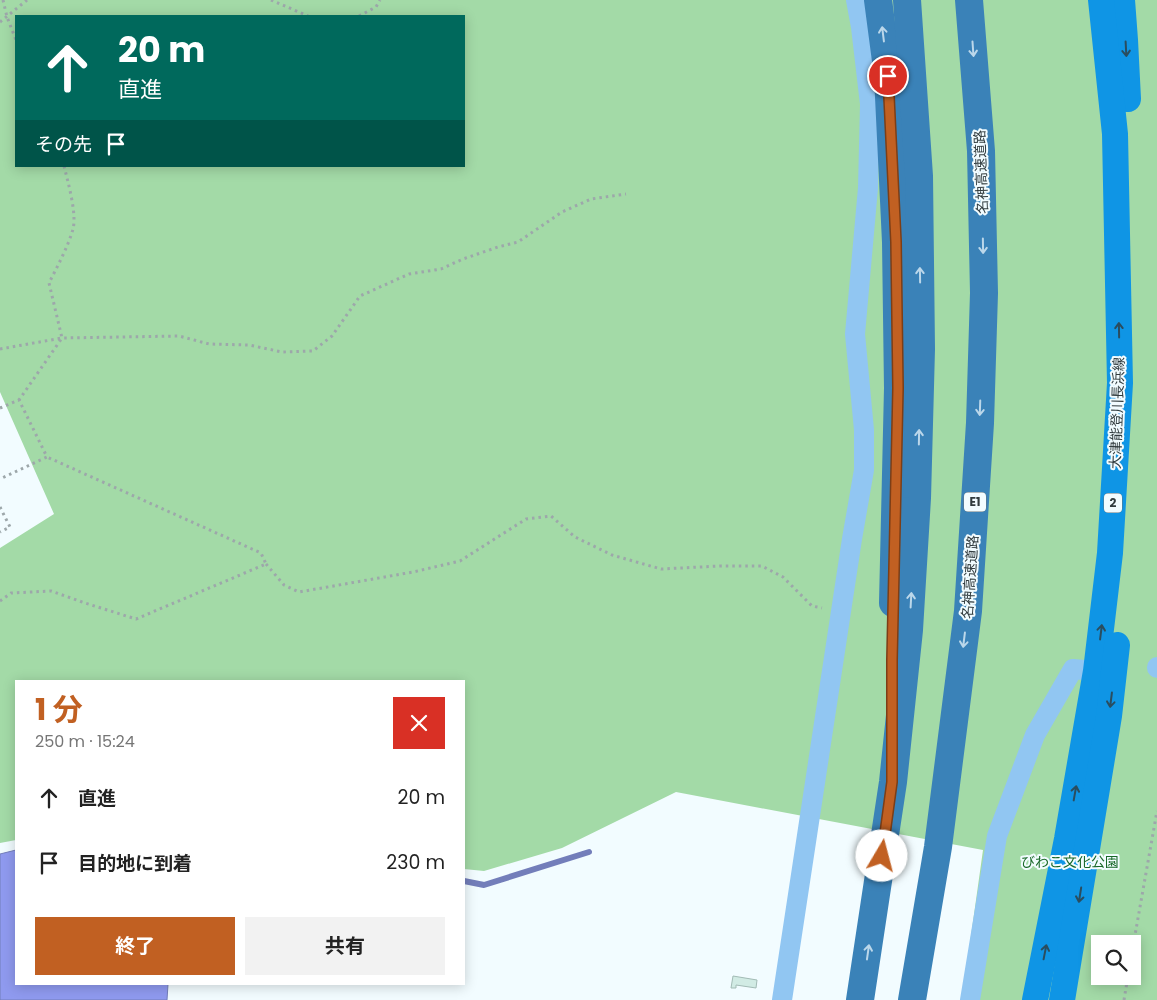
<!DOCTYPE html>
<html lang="ja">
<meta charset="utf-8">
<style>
body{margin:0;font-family:Poppins,"Noto Sans JP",sans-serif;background:#f2f2f2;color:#222;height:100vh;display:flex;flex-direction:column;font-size:19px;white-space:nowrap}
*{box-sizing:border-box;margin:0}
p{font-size:16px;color:#767676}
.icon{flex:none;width:28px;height:28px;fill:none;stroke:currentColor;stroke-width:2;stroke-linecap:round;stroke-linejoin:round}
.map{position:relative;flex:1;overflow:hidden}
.drawer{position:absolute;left:15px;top:680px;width:450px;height:305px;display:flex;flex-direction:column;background:#fff;border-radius:0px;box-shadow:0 2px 12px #0003}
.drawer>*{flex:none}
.top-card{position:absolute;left:15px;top:15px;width:450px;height:152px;border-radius:0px;box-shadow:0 2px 12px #0003;background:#00695c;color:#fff;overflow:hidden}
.tools{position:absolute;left:1091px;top:935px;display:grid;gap:10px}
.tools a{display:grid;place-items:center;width:50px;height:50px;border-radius:0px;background:#fff;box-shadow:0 2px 12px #0003;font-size:25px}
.pin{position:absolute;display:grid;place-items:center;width:42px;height:42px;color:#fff;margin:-21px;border:2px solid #fff;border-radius:50%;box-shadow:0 1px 5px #0007}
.me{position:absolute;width:55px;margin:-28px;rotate:8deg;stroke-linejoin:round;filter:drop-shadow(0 0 4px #0008)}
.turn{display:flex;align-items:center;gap:18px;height:105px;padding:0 20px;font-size:22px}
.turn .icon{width:65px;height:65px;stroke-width:2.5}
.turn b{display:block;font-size:35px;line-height:42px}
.then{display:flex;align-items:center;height:48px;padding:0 20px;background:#0003;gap:10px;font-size:19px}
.round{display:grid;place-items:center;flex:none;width:52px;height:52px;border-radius:0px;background:#f2f2f2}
.headline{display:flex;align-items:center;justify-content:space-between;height:85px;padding:0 20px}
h1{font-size:30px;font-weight:700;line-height:38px;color:#c16022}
.cta{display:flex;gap:10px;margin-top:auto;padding:10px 20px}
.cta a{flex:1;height:58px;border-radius:0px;background:#c16022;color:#fff;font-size:20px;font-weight:700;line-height:58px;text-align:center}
.cta a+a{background:#f2f2f2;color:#222}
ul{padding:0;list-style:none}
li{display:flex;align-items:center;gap:15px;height:65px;padding:0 20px}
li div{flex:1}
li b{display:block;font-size:19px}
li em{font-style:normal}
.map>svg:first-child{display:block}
.green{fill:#a3daa7;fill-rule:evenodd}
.water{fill:#8f9aef;stroke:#737eba}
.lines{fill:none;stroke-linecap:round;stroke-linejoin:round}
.stream{stroke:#737eba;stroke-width:6}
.building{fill:#d1ebe4;stroke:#a2bbb5}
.path{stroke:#9da7aa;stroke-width:3;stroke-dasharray:2.5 4;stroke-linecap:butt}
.minor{stroke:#91c6f2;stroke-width:20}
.major{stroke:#0f95e5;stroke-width:26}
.highway{stroke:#3a82b8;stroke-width:28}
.oneway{stroke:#bbd7ea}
.oneway2{stroke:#2a4d5f}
.route-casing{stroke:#7d3e16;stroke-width:12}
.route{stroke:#c16022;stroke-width:9}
.labels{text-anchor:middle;stroke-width:4;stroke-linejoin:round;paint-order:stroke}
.shield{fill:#f2fcff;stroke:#6b7578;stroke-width:1}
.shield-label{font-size:12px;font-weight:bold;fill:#313b3e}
.street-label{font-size:14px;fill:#313b3e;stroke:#f2fcff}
.park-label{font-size:14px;fill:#186828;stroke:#f2fcff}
</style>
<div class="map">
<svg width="1157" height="1000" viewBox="0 0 1157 1000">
<rect width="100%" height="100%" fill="#f2fcff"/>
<path class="green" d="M 0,0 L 1157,0 L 1157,1000 L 962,1000 L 983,850 L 676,792 L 562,848 L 484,871 L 464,869 L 464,681 L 16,681 L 16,840 L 0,843 L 0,548 L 54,514 L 0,392 ZM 16,16 L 464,16 L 464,166 L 16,166 ZM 1100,944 L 1132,944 L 1132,976 L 1100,976 Z"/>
<polygon class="water" points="16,850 16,984 168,984 167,1000 0,1000 0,854"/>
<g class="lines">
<polyline class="stream" points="464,881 484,885 589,852"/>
</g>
<polygon class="building" points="733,976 757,980 756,988 736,985 736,988 731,988"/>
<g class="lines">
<g class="path">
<polyline points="3,0 7,17 16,40"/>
<polyline points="271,0 308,16"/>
<polyline points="359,16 376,7 380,0"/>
<polyline points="0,22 27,0"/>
<path d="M 64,166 C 68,182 77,214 73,229 C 68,247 57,267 49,283 L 62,338 L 179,336 L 209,344 L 249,345 L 282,352 L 313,351 L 332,336 L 360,296 L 409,274 L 441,269 L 463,259 L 498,247 L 518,242 L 562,212 L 591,199 L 626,194"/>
<polyline points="0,349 62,338 19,400"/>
<polyline points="0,408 19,400 47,457 0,479"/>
<polyline points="0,507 10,527 0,532"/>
<polyline points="266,564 284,585 299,592 413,572 460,561 526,519 551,516 575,537 612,555 661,569 720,566 762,566 783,577 812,606 822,608"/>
<polyline points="0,601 11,593 51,591 85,603 136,619 266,564 261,553 47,457"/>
<polyline points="1132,952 1157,811"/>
<polyline points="1124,1000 1128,976"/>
</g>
<g class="minor">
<polyline points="1157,668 1157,667"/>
<polyline points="782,1000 852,539 864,470 864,430 855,334 868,188 870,104 861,27 856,0"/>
<polyline points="970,1000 997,836 1035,735 1073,669 1096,671"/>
</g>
<g class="major">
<polyline points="1122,0 1125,40 1128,99"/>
<polyline points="1035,1000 1067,839 1096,671 1110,553 1120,383 1115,134 1101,0"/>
<polyline points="1062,1000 1109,716 1117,645"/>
</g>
<g class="highway">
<polyline points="878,0 888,76 896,242 898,388 893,603"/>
<polyline points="860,1000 893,782 909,630 917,498 921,349 919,176 907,0"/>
<polyline points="912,1000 938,847 968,611 980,423 984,293 981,151 969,0"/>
</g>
</g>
<defs><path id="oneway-shaft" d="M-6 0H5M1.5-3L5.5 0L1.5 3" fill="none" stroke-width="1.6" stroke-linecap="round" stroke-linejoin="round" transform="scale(1.25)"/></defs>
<g class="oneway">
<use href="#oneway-shaft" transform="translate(883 34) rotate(-97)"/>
<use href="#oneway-shaft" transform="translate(973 49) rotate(86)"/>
<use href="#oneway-shaft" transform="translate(983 246) rotate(89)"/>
<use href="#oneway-shaft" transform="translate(920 275) rotate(-91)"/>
<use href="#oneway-shaft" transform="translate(980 408) rotate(92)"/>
<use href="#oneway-shaft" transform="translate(919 437) rotate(-89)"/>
<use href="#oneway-shaft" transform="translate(911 600) rotate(-87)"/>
<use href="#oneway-shaft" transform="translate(964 640) rotate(97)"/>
<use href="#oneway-shaft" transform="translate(868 952) rotate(-82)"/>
</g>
<g class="oneway2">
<use href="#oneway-shaft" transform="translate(1126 49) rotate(87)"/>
<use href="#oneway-shaft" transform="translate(1119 330) rotate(-91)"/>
<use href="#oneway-shaft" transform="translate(1101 632) rotate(-83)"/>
<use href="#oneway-shaft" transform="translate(1111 700) rotate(97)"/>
<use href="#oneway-shaft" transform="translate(1075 793) rotate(-80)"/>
<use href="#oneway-shaft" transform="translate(1080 895) rotate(99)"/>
<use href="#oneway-shaft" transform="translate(1045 952) rotate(-79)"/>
</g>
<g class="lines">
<defs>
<polyline id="route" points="882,856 892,782 892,660 898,388 896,242 888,76"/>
</defs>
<use href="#route" class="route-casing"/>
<use href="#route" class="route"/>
</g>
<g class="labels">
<g class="shield">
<rect x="964" y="492.5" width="22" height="19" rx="4"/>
<rect x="1104" y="493.5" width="18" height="19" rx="4"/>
</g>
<g class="shield-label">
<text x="975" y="506">E1</text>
<text x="1113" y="507">2</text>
</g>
<g class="street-label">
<text transform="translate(981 172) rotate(-92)" y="5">名神高速道路</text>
<text transform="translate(1117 413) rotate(-88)" y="5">大津能登川長浜線</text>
<text transform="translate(970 577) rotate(-86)" y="5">名神高速道路</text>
</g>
<g class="park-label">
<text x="1070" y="867">びわこ文化公園</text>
</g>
</g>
</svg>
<div class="tools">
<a><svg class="icon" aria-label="search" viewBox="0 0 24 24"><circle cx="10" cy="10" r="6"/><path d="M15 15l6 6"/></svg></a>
</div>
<div class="pin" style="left:888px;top:76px;background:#d93025"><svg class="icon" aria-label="arrive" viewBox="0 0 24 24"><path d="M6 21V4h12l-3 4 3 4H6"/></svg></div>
<svg class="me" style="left:882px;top:856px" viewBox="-20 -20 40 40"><circle r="19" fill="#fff"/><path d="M0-13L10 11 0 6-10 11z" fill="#c16022"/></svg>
<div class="top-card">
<div class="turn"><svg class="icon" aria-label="ahead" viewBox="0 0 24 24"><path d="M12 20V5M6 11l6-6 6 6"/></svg><div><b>20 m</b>直進</div></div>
<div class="then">その先<svg class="icon" aria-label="arrive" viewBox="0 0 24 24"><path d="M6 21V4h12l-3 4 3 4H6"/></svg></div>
</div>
<section class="drawer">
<div class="headline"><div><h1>1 分</h1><p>250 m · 15:24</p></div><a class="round" style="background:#d93025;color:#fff"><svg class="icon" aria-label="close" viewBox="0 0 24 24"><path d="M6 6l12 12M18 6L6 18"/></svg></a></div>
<ul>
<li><svg class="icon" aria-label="ahead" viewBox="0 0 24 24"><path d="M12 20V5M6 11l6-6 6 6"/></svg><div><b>直進</b></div><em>20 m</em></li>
<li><svg class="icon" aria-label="arrive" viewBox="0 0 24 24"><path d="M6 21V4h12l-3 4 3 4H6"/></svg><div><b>目的地に到着</b></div><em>230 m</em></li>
</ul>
<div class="cta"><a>終了</a><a>共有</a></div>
</section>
</div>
